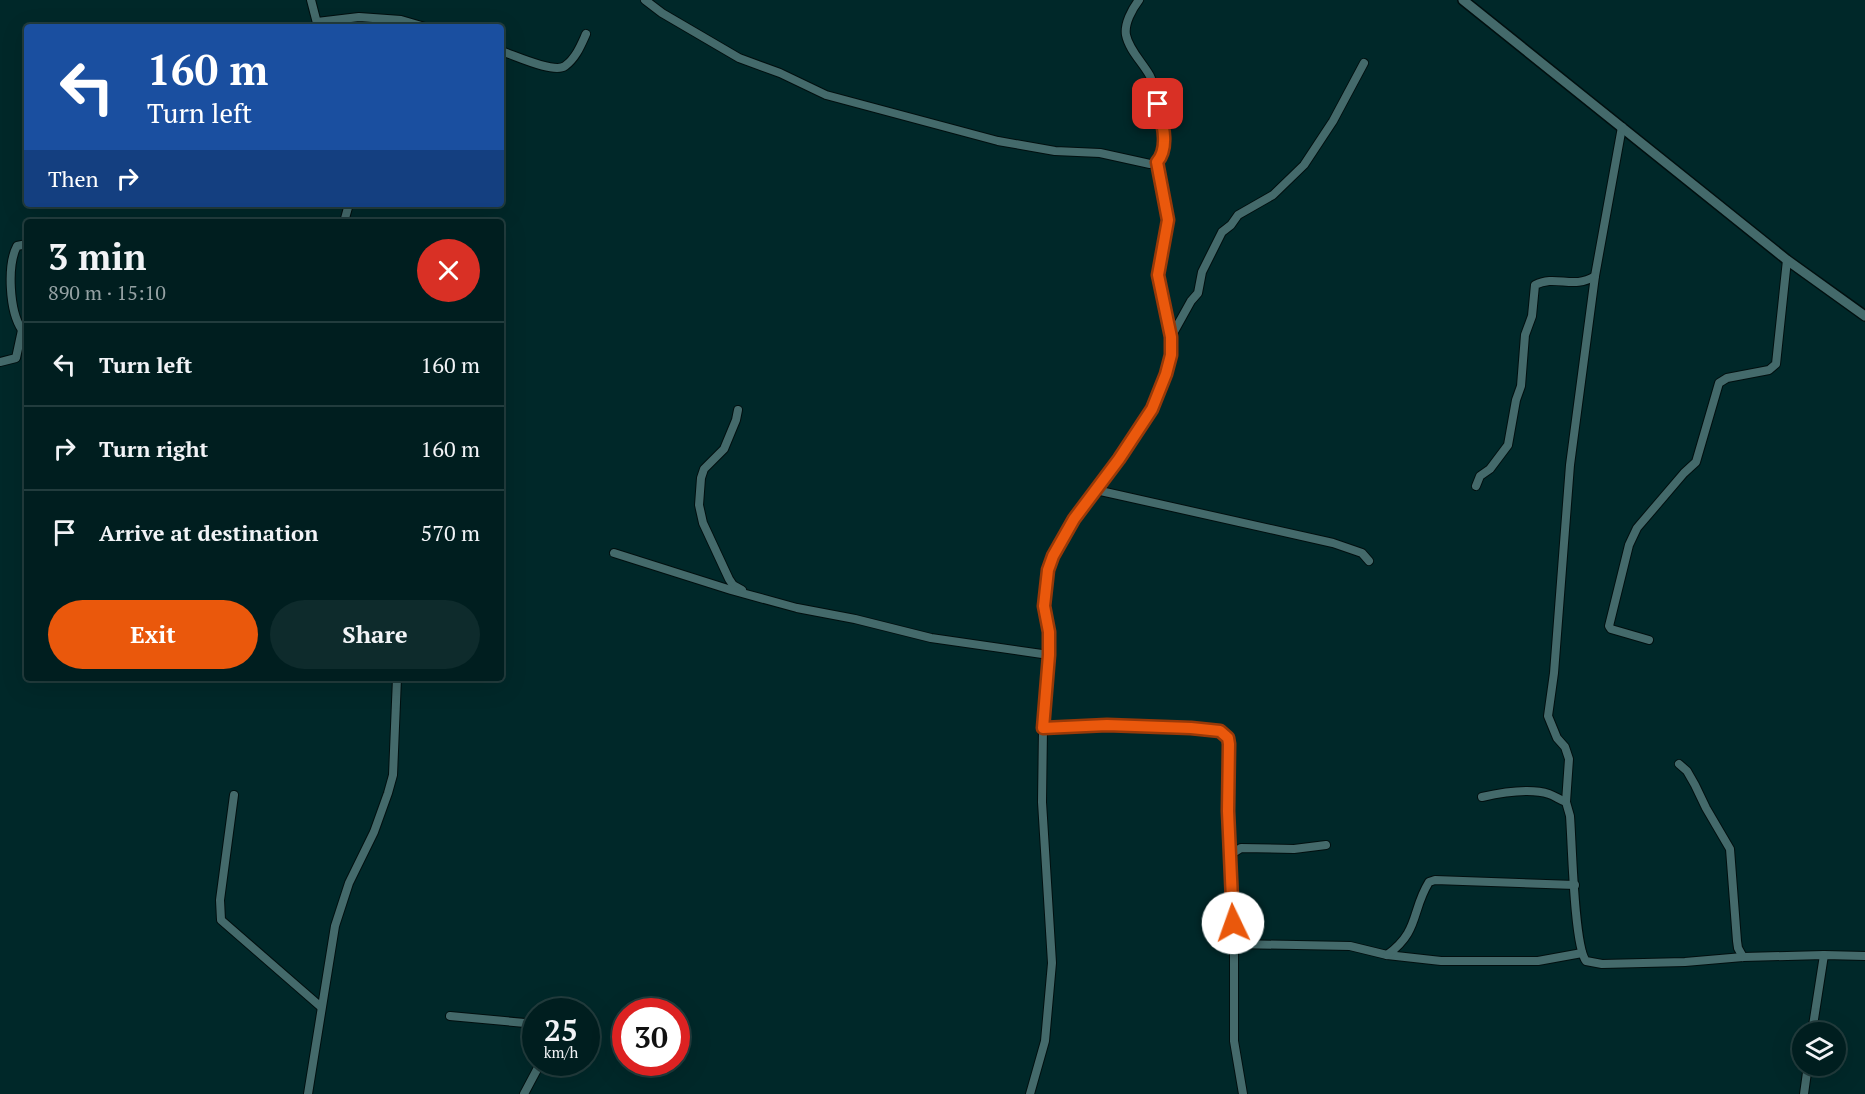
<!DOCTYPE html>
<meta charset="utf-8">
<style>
body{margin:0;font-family:"PT Serif",serif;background:#0e2b2c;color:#f1f3f6;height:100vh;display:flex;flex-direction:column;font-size:22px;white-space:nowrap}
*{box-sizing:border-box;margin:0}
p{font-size:20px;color:#95a2a4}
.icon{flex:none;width:33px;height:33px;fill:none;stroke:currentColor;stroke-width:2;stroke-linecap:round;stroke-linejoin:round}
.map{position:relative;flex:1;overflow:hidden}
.drawer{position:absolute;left:24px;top:219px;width:480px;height:462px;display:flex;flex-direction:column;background:#001e1f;border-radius:6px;box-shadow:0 6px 24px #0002,0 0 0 2px #223c3d}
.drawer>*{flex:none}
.hud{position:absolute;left:24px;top:24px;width:480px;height:183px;border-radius:6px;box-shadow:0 6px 24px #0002,0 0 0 2px #223c3d;background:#1a4fa0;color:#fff;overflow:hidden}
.tools{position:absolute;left:1792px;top:1022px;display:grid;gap:12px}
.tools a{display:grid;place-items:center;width:54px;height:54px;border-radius:50%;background:#001e1f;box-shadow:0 6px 24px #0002,0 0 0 2px #223c3d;font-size:30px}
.speed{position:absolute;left:522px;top:998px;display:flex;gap:12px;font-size:30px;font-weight:700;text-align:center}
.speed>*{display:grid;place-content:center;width:78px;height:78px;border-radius:50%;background:#001e1f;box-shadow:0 6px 24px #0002,0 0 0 2px #223c3d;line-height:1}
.speed small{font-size:15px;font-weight:400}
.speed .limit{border:9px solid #d22;background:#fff;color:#111}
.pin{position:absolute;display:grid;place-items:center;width:51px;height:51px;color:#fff;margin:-26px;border-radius:12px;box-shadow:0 3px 9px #0006}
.me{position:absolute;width:66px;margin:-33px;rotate:357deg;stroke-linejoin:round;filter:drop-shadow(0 0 4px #0008)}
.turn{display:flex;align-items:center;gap:21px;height:126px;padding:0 24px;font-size:27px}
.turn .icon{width:78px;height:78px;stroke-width:2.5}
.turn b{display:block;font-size:42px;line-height:51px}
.then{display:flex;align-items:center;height:57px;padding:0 24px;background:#0003;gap:12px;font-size:22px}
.round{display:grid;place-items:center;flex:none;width:63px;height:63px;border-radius:32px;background:#0e2b2c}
.head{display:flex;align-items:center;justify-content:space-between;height:102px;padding:0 24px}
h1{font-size:36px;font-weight:600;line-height:45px}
.cta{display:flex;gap:12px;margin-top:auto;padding:12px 24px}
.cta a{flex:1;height:69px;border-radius:36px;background:#ea580c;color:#fff;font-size:24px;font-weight:600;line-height:69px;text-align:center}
.cta a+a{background:#0e2b2c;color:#f1f3f6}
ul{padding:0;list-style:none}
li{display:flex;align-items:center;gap:18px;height:84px;padding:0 24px;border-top:2px solid #223c3d}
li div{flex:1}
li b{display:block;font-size:22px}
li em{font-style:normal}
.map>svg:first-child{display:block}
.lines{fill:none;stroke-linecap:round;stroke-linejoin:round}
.minor-casing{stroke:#000f0f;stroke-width:10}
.tertiary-casing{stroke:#000f0f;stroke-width:12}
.minor{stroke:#446a6b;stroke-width:8}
.tertiary{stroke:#446a6b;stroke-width:9}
.route-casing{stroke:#983908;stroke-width:15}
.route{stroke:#ea580c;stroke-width:10}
</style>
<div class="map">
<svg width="1865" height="1094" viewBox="0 0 1865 1094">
<rect width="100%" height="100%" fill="#002829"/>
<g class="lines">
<defs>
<g id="minor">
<polyline points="311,0 318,27"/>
<polyline points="645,0 662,13 739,58 780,73 826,95 998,141 1055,151 1100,153 1150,164 1157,162"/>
<polyline points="317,22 359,17 401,20 425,27"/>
<path d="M 501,51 C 514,55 554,74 565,66 C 576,58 581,45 586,34"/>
<polyline points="344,222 349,204"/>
<path d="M 22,330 C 9,311 7,265 17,246 L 27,244"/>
<polyline points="1171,337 1191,301 1198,293 1202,272 1222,232 1231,225 1238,215 1273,195 1304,165 1333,121 1364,63"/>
<polyline points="0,362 16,358 22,330 27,329"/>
<polyline points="738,410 736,420 724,449 704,469 701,478 699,505 703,523 729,579 733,585 742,590"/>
<path d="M 1476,486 L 1480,476 L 1490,469 L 1508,445 L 1516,400 L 1521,386 L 1525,335 L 1532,316 L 1535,285 C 1556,274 1573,290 1595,276 L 1622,127"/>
<polyline points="1096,490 1333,543 1362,553 1369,561"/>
<polyline points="614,553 731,590 797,608 855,619 931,638 1049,655"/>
<polyline points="1649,640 1611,629 1609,626 1629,545 1637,528 1684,473 1696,462 1719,383 1727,378 1769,370 1776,364 1787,260"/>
<polyline points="1043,728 1107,725 1220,731 1228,738 1229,744 1229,858"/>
<polyline points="1679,764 1687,771 1695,785 1706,808 1730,849 1737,941 1738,948 1743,957"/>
<polyline points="234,795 220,900 221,920 321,1007"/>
<path d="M 1482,797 C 1500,793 1531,788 1549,794 C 1555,796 1560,800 1566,802 L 1570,816 C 1572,841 1574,946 1586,961 L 1602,964 L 1685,962 L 1743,957 L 1824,955 L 1865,956"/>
<polyline points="1566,802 1569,759 1565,747 1557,738 1548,716 1554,673 1570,465 1595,276"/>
<polyline points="1234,944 1350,946 1387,955 1441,961 1538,961 1582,953"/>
<path d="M 1387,955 C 1420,931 1411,911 1429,882 L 1435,880 L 1575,885"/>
<polyline points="450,1016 536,1024"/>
<polyline points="1812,1032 1824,955"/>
<polyline points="308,1094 335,926 349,883 374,832 388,793 393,775 397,678"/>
<polyline points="524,1094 541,1062"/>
<path d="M 1030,1094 L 1045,1041 L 1052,963 L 1042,802 L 1043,728 L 1049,655 L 1049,631 L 1044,606 L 1045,591 L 1048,570 L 1053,557 L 1074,519 L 1119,459 L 1151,409 L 1166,374 L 1171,355 L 1171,337 L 1158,275 L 1168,220 L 1157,162 C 1171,146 1159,94 1150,76 C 1143,63 1129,50 1126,35 C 1124,24 1132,9 1139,0"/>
<polyline points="1243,1094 1234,1041 1234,944 1229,860 1233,853 1241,848 1294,849 1326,845"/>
<polyline points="1804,1094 1808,1065"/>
</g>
<polyline id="tertiary" points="1463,0 1787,260 1865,316"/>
</defs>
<use href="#minor" class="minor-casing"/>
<use href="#tertiary" class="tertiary-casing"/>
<use href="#minor" class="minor"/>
<use href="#tertiary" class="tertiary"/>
</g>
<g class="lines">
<defs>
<path id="route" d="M 1158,104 C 1162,122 1170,147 1157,162 L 1168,220 L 1158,275 L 1171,337 L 1171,355 L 1166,374 L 1152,409 L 1119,459 L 1074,519 L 1053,556 L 1048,570 L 1044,606 L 1049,632 L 1049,655 L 1043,728 L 1107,725 L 1191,728 L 1220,731 L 1228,738 L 1229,744 L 1228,811 L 1233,923"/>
</defs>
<use href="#route" class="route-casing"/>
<use href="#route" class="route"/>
</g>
</svg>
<div class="tools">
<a><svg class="icon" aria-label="layers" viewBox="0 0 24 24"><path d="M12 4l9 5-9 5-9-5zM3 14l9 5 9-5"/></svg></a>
</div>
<div class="speed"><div>25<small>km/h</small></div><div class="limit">30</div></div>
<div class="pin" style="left:1158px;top:104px;background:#d93025"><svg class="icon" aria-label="arrive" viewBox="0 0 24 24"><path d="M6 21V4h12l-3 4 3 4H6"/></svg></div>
<svg class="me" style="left:1233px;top:923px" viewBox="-20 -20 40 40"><circle r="19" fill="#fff"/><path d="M0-13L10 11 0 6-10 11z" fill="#ea580c"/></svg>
<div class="hud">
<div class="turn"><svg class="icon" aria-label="left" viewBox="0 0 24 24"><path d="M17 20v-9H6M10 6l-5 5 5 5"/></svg><div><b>160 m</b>Turn left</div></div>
<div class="then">Then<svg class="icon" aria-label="right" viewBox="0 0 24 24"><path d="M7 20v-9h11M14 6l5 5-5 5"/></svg></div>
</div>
<section class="drawer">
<div class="head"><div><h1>3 min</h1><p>890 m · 15:10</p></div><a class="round" style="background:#d93025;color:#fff"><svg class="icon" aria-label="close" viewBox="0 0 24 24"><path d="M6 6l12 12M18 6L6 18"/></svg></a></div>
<ul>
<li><svg class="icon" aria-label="left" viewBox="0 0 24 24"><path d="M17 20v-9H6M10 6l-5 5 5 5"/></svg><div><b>Turn left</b></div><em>160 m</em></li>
<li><svg class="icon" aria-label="right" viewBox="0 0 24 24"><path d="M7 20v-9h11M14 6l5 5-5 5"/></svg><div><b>Turn right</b></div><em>160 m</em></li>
<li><svg class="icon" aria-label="arrive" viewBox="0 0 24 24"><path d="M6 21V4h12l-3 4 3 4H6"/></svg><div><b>Arrive at destination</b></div><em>570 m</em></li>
</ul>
<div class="cta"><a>Exit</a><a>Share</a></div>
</section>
</div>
